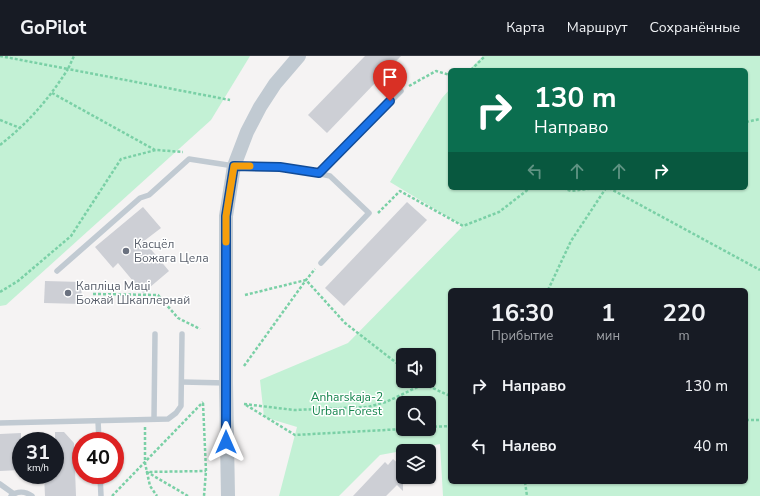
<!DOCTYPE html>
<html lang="ru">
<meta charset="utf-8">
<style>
body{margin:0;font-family:"Nunito Sans",sans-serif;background:#20242c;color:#f1f3f6;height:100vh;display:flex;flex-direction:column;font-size:15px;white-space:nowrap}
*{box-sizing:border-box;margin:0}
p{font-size:13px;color:#9ea1a6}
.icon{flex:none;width:22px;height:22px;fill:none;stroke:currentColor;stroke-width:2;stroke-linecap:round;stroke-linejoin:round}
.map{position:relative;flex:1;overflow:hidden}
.details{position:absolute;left:448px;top:232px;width:300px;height:196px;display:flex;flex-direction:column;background:#171b24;border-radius:6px;box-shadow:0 1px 3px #0004}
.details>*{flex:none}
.top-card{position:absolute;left:448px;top:12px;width:300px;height:122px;border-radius:6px;box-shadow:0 1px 3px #0004;background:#0b6e4f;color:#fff;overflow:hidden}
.fabs{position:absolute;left:396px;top:292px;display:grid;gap:8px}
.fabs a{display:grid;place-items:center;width:40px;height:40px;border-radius:6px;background:#171b24;box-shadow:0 1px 3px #0004;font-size:20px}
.speed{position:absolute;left:12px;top:376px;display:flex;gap:8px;font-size:20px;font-weight:700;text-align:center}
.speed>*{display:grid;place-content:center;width:52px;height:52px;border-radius:50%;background:#171b24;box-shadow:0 1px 3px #0004;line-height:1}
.speed small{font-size:10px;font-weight:400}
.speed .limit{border:6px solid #d22;background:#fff;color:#111}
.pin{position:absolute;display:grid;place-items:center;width:34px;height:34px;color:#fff;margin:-41px -17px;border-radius:50% 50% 50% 0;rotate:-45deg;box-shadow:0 0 4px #0007}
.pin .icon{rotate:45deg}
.me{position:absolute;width:44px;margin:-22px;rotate:0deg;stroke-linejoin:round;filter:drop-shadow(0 0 3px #0008)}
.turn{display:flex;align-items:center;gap:14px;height:84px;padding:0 20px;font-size:18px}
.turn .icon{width:52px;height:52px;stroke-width:2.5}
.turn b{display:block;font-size:28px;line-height:34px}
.lanes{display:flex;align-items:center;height:38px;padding:0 20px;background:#0003;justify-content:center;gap:20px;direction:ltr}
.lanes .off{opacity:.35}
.eta{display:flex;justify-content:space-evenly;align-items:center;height:68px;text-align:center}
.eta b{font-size:24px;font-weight:700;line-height:28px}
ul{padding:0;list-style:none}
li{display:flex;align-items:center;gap:12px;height:60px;padding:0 20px}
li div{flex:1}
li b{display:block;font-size:15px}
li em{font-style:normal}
header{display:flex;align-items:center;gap:24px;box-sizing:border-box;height:56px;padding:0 20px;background:#171b24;border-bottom:1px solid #363941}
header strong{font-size:19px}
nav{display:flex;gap:22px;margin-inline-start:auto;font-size:14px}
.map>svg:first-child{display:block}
.green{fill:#c3f1d5;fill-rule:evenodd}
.building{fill:#cdcfd5}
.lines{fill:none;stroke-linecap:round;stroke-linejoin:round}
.path{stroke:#7ad0a6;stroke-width:2.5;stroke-dasharray:3 2;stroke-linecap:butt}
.service{stroke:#c1cad2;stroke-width:5.5}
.tertiary{stroke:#c1cad2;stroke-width:14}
.route-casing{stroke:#114b97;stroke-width:10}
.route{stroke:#1a73e8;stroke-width:7}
.slow{stroke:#f59e0b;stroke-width:7}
.worship-dot{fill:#6b7280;stroke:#fff;stroke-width:1.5}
.labels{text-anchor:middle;stroke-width:3;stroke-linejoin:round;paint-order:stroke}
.worship-label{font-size:12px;fill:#5b616d;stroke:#fff;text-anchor:start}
.park-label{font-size:12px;fill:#17864f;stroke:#fff}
</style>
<header>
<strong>GoPilot</strong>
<nav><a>Карта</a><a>Маршрут</a><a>Сохранённые</a></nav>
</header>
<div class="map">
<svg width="760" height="440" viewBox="0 0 760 440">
<rect width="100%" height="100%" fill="#f5f3f3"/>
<g class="green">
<polygon points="0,0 250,0 211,64 6,249 0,250"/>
<path d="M 483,0 L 760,0 L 760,440 L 443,440 L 440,388 L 380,399 L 339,440 L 279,440 L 297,371 L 264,361 L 260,324 L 348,287 L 463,170 L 390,126 L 442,42 L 450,33 L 450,132 L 746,132 L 746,14 L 469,14 ZM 450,234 L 746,234 L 746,426 L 450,426 ZM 403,299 L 429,299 L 429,325 L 403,325 ZM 403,347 L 429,347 L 429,373 L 403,373 Z"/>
</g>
<g class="building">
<polygon points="365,0 401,0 327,77 308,59"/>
<polygon points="407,146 427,164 344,250 325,232"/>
<polygon points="143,151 161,172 144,185 169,215 143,237 118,207 113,212 95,191"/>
<polygon points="45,225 82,226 81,248 44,247"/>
<polygon points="55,376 64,376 74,387 76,440 45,440 44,419 55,419"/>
<polygon points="21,377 21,414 0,415 0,378"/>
<polygon points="393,403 403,412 403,435 397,429 386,440 353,440 385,406 388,409"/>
</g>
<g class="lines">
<g class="path">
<polyline points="0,0 68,13 74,0"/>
<polyline points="471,14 485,0"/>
<polyline points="409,30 436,15 450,19"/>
<polyline points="52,37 155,94"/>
<polyline points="0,64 20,72"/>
<polyline points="746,66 760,63"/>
<path d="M 0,89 C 29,66 48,44 68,13 L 230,44"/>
<polyline points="563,132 571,135 596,132"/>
<polyline points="609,132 760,214"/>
<polyline points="378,157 400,135 463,170 499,156 530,132"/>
<polyline points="548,234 571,185 606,132"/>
<polyline points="0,236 18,225 71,180 121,103 156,94 183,96"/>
<polyline points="93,238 158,239 178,262 200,273"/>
<polyline points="245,239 306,224 345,267 403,312"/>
<polyline points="244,310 306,224 315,213"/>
<polyline points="420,325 424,328 450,340"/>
<polyline points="203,347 206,415 204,440"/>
<polyline points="244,348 294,354 368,351 386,346 424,328"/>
<polyline points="246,349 295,379 403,373"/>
<polyline points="746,364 760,364"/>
<polyline points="145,371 145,407 150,430 157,440"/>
<polyline points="429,371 450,370"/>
<polyline points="525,426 527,440"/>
<polyline points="112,440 203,346"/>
<polyline points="188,440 147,416 206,415"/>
</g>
<g class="service">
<polyline points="319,117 401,35"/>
<polyline points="57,215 140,142 149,139 189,103 234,110 279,111 312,116 330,120 369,157 321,207"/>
<polyline points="182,326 226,327"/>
<polyline points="154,363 155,278"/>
<polyline points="98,365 99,385"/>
<polyline points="0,367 168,363 176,357 181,350 182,278"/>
<polyline points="100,419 101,440"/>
<polyline points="0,428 14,438"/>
<path d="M 11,440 C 17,435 25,435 32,440"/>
</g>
<polyline class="tertiary" points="228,440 226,327 226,160 234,110 247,76 260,51 275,28 299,0"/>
</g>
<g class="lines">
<defs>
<polyline id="route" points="226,386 226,160 234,110 280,111 319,117 390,45"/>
</defs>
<use href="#route" class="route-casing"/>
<use href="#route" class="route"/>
<polyline class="slow" points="226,186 226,160 234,110 250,110"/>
</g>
<g class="worship-dot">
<circle cx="126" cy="195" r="4"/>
<circle cx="68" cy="237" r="4"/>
</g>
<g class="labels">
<g class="worship-label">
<text x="134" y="192">Касцёл<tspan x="134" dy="14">Божага Цела</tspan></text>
<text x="76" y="234">Капліца Маці<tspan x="76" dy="14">Божай Шкаплернай</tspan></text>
</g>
<g class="park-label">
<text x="347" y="345">Anharskaja-2<tspan x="347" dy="14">Urban Forest</tspan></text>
</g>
</g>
</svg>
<div class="fabs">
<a><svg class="icon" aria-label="sound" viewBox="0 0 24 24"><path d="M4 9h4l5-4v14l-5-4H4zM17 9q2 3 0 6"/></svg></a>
<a><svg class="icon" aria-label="search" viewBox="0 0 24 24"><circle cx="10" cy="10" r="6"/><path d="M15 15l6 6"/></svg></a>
<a><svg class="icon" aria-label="layers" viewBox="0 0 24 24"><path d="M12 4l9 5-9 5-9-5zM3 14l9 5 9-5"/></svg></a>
</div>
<div class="speed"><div>31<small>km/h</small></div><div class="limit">40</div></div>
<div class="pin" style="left:390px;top:45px;background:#d93025"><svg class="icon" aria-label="arrive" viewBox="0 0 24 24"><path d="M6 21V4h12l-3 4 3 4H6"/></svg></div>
<svg class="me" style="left:226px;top:386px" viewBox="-20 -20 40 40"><path d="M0-17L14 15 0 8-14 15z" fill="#1a73e8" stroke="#fff" stroke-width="4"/></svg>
<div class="top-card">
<div class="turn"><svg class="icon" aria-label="right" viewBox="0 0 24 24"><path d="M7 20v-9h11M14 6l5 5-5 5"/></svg><div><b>130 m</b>Направо</div></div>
<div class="lanes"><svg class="icon off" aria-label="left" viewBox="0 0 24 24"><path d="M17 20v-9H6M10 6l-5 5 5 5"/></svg><svg class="icon off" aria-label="ahead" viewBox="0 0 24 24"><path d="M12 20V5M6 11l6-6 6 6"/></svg><svg class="icon off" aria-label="ahead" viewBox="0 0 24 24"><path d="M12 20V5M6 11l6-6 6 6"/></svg><svg class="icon" aria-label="right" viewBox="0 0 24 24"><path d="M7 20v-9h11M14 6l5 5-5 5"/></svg></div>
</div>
<section class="details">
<div class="eta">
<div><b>16:30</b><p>Прибытие</p></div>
<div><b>1</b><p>мин</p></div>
<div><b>220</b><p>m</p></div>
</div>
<ul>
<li><svg class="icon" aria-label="right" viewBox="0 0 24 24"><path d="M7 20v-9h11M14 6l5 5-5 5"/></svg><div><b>Направо</b></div><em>130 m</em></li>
<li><svg class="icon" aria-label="left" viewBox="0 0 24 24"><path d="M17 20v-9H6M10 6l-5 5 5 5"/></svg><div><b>Налево</b></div><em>40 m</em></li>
</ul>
</section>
</div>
